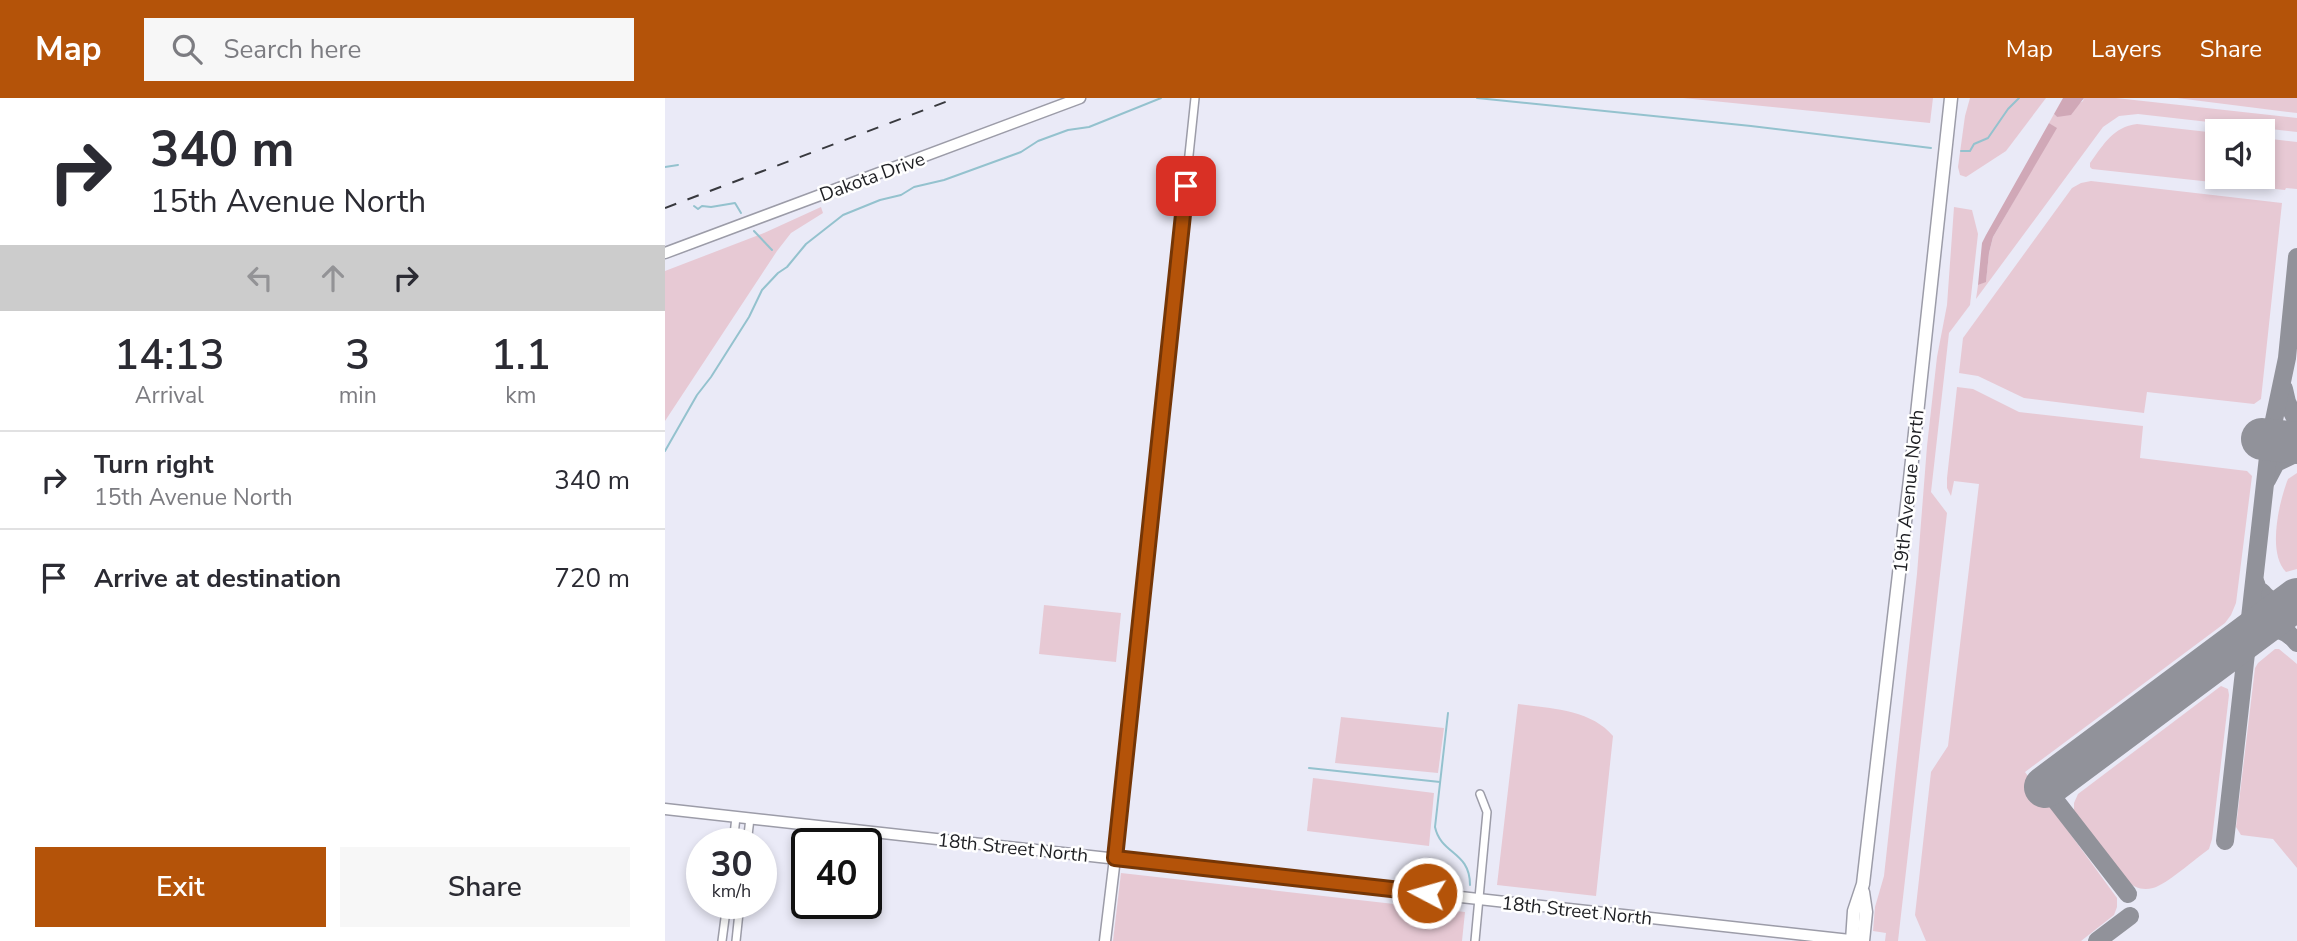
<!DOCTYPE html>
<style>
body{margin:0;font-family:"Nunito Sans",sans-serif;background:#f7f7f7;color:#2b2b33;height:100vh;display:flex;flex-direction:column;font-size:26px;white-space:nowrap}
*{box-sizing:border-box;margin:0}
p{font-size:23px;color:#7c7c81}
.icon{flex:none;width:38px;height:38px;fill:none;stroke:currentColor;stroke-width:2;stroke-linecap:round;stroke-linejoin:round}
.map{position:relative;flex:1;overflow:hidden}
.drawer{display:flex;flex-direction:column;background:#fff;width:665px}
.drawer>*{flex:none}
.banner{background:#fff;color:#2b2b33;overflow:hidden}
.tools{position:absolute;left:1540px;top:21px;display:grid;gap:14px}
.tools a{display:grid;place-items:center;width:70px;height:70px;border-radius:0px;background:#fff;box-shadow:0 4px 10px #0003;font-size:35px}
.speed{position:absolute;left:21px;top:730px;display:flex;gap:14px;font-size:35px;font-weight:700;text-align:center}
.speed>*{display:grid;place-content:center;width:91px;height:91px;border-radius:50%;background:#fff;box-shadow:0 4px 10px #0003;line-height:1}
.speed small{font-size:18px;font-weight:400}
.speed .limit{border:4px solid #111;border-radius:10px;background:#fff;color:#111}
.pin{position:absolute;display:grid;place-items:center;width:60px;height:60px;color:#fff;margin:-30px;border-radius:14px;box-shadow:0 4px 10px #0006}
.me{position:absolute;width:77px;margin:-38px;rotate:276deg;stroke-linejoin:round;filter:drop-shadow(0 0 5px #0008)}
.turn{display:flex;align-items:center;gap:24px;height:147px;padding:0 35px;font-size:32px}
.turn .icon{width:91px;height:91px;stroke-width:2.5}
.turn b{display:block;font-size:49px;line-height:60px}
.lanes{display:flex;align-items:center;height:66px;padding:0 35px;background:#0003;justify-content:center;gap:35px;direction:ltr}
.lanes .off{opacity:.35}
.eta{display:flex;justify-content:space-evenly;align-items:center;height:119px;text-align:center}
.eta b{font-size:42px;font-weight:600;line-height:49px}
.cta{display:flex;gap:14px;margin-top:auto;padding:14px 35px}
.cta a{flex:1;height:80px;border-radius:0px;background:#b45309;color:#fff;font-size:28px;font-weight:600;line-height:80px;text-align:center}
.cta a+a{background:#f7f7f7;color:#2b2b33}
ul{padding:0;list-style:none}
li{display:flex;align-items:center;gap:21px;height:98px;padding:0 35px;border-top:2px solid #e1e1e2}
li div{flex:1}
li b{display:block;font-size:26px}
li em{font-style:normal}
header{display:flex;align-items:center;gap:42px;box-sizing:border-box;height:98px;padding:0 35px;background:#b45309;color:#fff}
header strong{font-size:33px}
nav{display:flex;gap:38px;margin-inline-start:auto;font-size:24px}
.search{width:490px;height:63px;background:#f7f7f7;display:flex;align-items:center;gap:18px;box-sizing:border-box;padding:0 24px;border-radius:0px;color:#7c7c81;font-size:26px}
main{display:flex;flex:1;min-height:0}
.map>svg:first-child{display:block}
.green{fill:#e7c9d4}
.forest{fill:#d0a8b7}
.lines{fill:none;stroke-linecap:round;stroke-linejoin:round}
.stream{stroke:#94c2ce;stroke-width:2}
.taxiway{stroke:#91929a;stroke-width:18}
.runway{stroke:#91929a;stroke-width:42}
.street-casing{stroke:#9c9ca8;stroke-width:10}
.secondary-casing{stroke:#9c9ca8;stroke-width:13}
.primary-casing{stroke:#9c9ca8;stroke-width:15}
.street{stroke:#fff;stroke-width:7}
.secondary{stroke:#fff;stroke-width:10}
.primary{stroke:#fff;stroke-width:12}
.rail{stroke:#38393e;stroke-width:2;stroke-dasharray:12 12;stroke-linecap:butt}
.route-casing{stroke:#753606;stroke-width:18}
.route{stroke:#b45309;stroke-width:12}
.labels{text-anchor:middle;stroke-width:5;stroke-linejoin:round;paint-order:stroke}
.street-label{font-size:19px;fill:#1e1f23;stroke:#fff}
</style>
<header>
<strong>Map</strong>
<div class="search"><svg class="icon" aria-label="search" viewBox="0 0 24 24"><circle cx="10" cy="10" r="6"/><path d="M15 15l6 6"/></svg>Search here</div>
<nav><a>Map</a><a>Layers</a><a>Share</a></nav>
</header>
<main>
<section class="drawer">
<div class="banner">
<div class="turn"><svg class="icon" aria-label="right" viewBox="0 0 24 24"><path d="M7 20v-9h11M14 6l5 5-5 5"/></svg><div><b>340 m</b>15th Avenue North</div></div>
<div class="lanes"><svg class="icon off" aria-label="left" viewBox="0 0 24 24"><path d="M17 20v-9H6M10 6l-5 5 5 5"/></svg><svg class="icon off" aria-label="ahead" viewBox="0 0 24 24"><path d="M12 20V5M6 11l6-6 6 6"/></svg><svg class="icon" aria-label="right" viewBox="0 0 24 24"><path d="M7 20v-9h11M14 6l5 5-5 5"/></svg></div>
</div>
<div class="eta">
<div><b>14:13</b><p>Arrival</p></div>
<div><b>3</b><p>min</p></div>
<div><b>1.1</b><p>km</p></div>
</div>
<ul>
<li><svg class="icon" aria-label="right" viewBox="0 0 24 24"><path d="M7 20v-9h11M14 6l5 5-5 5"/></svg><div><b>Turn right</b><p>15th Avenue North</p></div><em>340 m</em></li>
<li><svg class="icon" aria-label="arrive" viewBox="0 0 24 24"><path d="M6 21V4h12l-3 4 3 4H6"/></svg><div><b>Arrive at destination</b></div><em>720 m</em></li>
</ul>
<div class="cta"><a>Exit</a><a>Share</a></div>
</section>
<div class="map">
<svg width="1632" height="843" viewBox="0 0 1632 843">
<rect width="100%" height="100%" fill="#eaeaf7"/>
<g class="green">
<polygon points="1018,0 1268,0 1265,25"/>
<polygon points="1305,0 1381,0 1341,53 1301,79 1295,77 1293,69 1300,18"/>
<polygon points="1419,0 1451,0 1632,20 1632,34 1473,16 1454,18 1438,29 1311,201 1313,187 1321,183 1324,155 1328,139 1391,30 1384,25 1389,16 1392,19 1418,3"/>
<polygon points="1512,0 1632,0 1632,15"/>
<path d="M 1472,26 L 1552,35 L 1552,79 L 1598,79 L 1598,40 L 1632,44 L 1632,91 L 1621,90 L 1620,92 L 1427,71 L 1425,69 L 1425,65 C 1439,46 1448,29 1472,26 Z"/>
<polygon points="1426,83 1617,105 1596,301 1589,306 1482,294 1479,315 1359,300 1313,278 1294,275 1298,240 1407,90 1416,85"/>
<polygon points="156,109 158,115 126,135 112,153 0,323 0,173 99,135"/>
<polygon points="1289,109 1307,112 1313,136 1305,207 1284,235 1266,394 1282,415 1233,843 1220,843 1221,835 1208,833 1210,809 1219,778 1252,476 1262,348 1272,259 1282,207"/>
<polygon points="1292,289 1308,291 1354,314 1478,328 1475,360 1582,373 1587,378 1571,505 1566,517 1560,525 1360,674 1452,800 1452,809 1449,817 1416,843 1261,843 1250,817 1266,674 1283,648 1314,386 1289,383 1286,398 1282,390 1282,380"/>
<path d="M 1632,375 L 1632,471 L 1621,474 C 1602,455 1614,404 1623,381 Z"/>
<polygon points="379,507 456,515 451,564 374,556"/>
<polygon points="1610,551 1614,551 1632,566 1632,770 1608,741 1576,737 1571,729 1590,570 1593,565"/>
<path d="M 1556,588 L 1563,591 L 1564,597 L 1547,741 L 1544,751 C 1531,760 1501,787 1488,790 C 1477,793 1469,789 1461,783 L 1409,714 L 1409,705 L 1413,696 Z"/>
<path d="M 853,606 C 885,610 927,612 948,638 L 931,798 L 832,787 Z"/>
<polygon points="676,619 779,630 773,675 670,665"/>
<polygon points="648,680 769,695 764,748 642,733"/>
<polygon points="456,775 800,814 797,843 448,843"/>
</g>
<g class="forest">
<polygon points="1398,0 1419,0 1406,17 1392,19 1389,16"/>
<polygon points="1384,25 1392,30 1328,139 1324,155 1321,184 1313,187 1317,145 1321,137"/>
</g>
<g class="lines">
<g class="stream">
<polyline points="812,0 1086,28 1266,50"/>
<polyline points="1296,53 1305,53 1309,46 1323,40 1343,11 1354,0"/>
<polyline points="0,69 13,67"/>
<polyline points="29,108 33,111 37,108 46,109 70,105 76,115"/>
<polyline points="89,133 107,152"/>
<polyline points="0,353 32,297 46,279 84,219 97,192 113,175 122,169 141,146 178,117 215,102 236,97 249,89 279,82 356,54 373,43 403,32 424,29 496,0"/>
<path d="M 783,615 L 770,729 C 776,757 805,753 805,787"/>
<polyline points="644,670 775,684"/>
</g>
<g class="taxiway">
<polyline points="1619,291 1622,304 1632,324"/>
<polyline points="1602,382 1611,365 1632,355"/>
<path d="M 1591,485 C 1595,508 1617,527 1632,545"/>
<path d="M 1597,494 C 1606,505 1615,507 1629,504"/>
<path d="M 1581,551 C 1590,534 1609,525 1625,538"/>
<polyline points="1380,689 1463,796"/>
<polyline points="1560,743 1605,341 1622,260 1632,159"/>
<polyline points="1432,843 1465,818"/>
</g>
<g class="runway">
<polyline points="1597,341 1632,345"/>
<polyline points="1380,689 1632,501"/>
</g>
<defs>
<g id="street">
<polyline points="68,746 71,719"/>
<polyline points="82,746 85,720"/>
<polyline points="450,760 530,0"/>
<polyline points="57,843 62,805"/>
<polyline points="71,843 75,805"/>
<polyline points="810,843 822,714 815,696"/>
</g>
<g id="secondary">
<polyline points="0,155 415,0"/>
<polyline points="0,711 1194,843"/>
<polyline points="440,843 450,760"/>
</g>
<g id="primary">
<polyline points="1187,843 1189,813 1198,786 1245,381 1286,0"/>
<polyline points="1198,843 1201,814 1198,794"/>
</g>
</defs>
<use href="#street" class="street-casing"/>
<use href="#secondary" class="secondary-casing"/>
<use href="#primary" class="primary-casing"/>
<use href="#street" class="street"/>
<use href="#secondary" class="secondary"/>
<use href="#primary" class="primary"/>
<polyline class="rail" points="0,110 291,0"/>
</g>
<g class="lines">
<defs>
<polyline id="route" points="521,88 450,760 762,795"/>
</defs>
<use href="#route" class="route-casing"/>
<use href="#route" class="route"/>
</g>
<g class="labels">
<g class="street-label">
<text transform="translate(207 78) rotate(-20)" y="7">Dakota Drive</text>
<text transform="translate(1243 393) rotate(-84)" y="7">19th Avenue North</text>
<text transform="translate(348 749) rotate(6)" y="7">18th Street North</text>
<text transform="translate(912 812) rotate(6)" y="7">18th Street North</text>
</g>
</g>
</svg>
<div class="tools">
<a><svg class="icon" aria-label="sound" viewBox="0 0 24 24"><path d="M4 9h4l5-4v14l-5-4H4zM17 9q2 3 0 6"/></svg></a>
</div>
<div class="speed"><div>30<small>km/h</small></div><div class="limit">40</div></div>
<div class="pin" style="left:521px;top:88px;background:#d93025"><svg class="icon" aria-label="arrive" viewBox="0 0 24 24"><path d="M6 21V4h12l-3 4 3 4H6"/></svg></div>
<svg class="me" style="left:762px;top:795px" viewBox="-20 -20 40 40"><circle r="17" fill="#b45309" stroke="#fff" stroke-width="3"/><path d="M0-11L8 9 0 5-8 9z" fill="#fff"/></svg>
</div>
</main>
